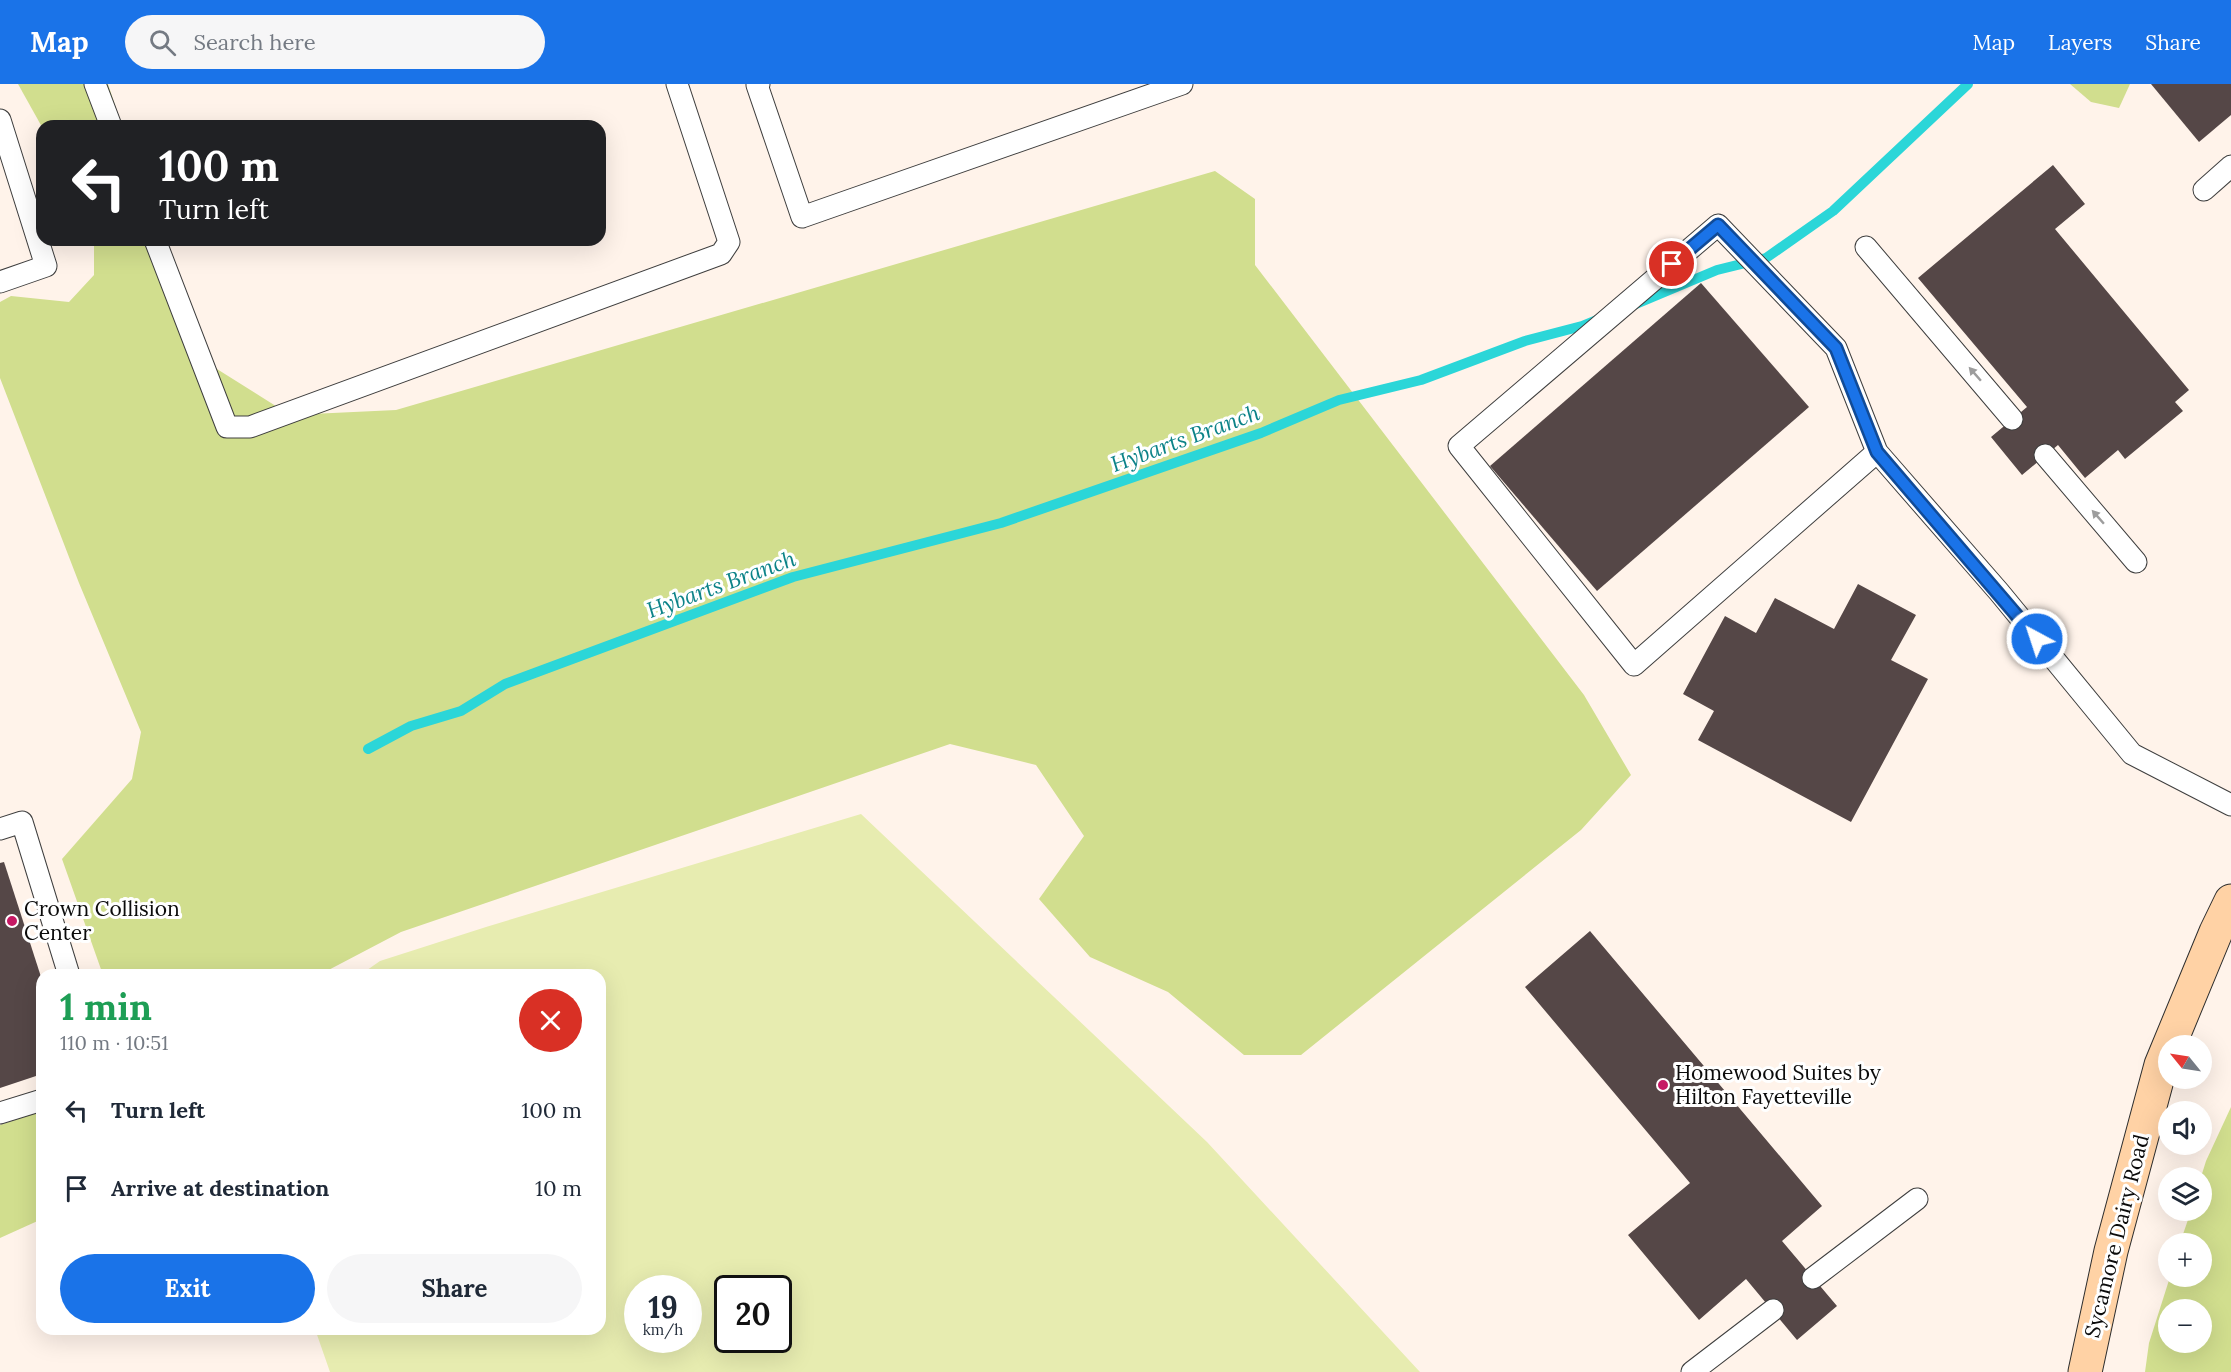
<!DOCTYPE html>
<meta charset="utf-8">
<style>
body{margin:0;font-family:Lora,serif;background:#f6f6f7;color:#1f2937;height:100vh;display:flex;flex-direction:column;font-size:22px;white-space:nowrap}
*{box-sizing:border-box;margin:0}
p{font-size:20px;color:#747a83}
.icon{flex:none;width:33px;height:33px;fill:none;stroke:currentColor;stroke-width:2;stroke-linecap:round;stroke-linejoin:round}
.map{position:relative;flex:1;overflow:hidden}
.details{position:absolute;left:36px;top:885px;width:570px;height:366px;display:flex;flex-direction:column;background:#fff;border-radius:18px;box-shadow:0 6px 24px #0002}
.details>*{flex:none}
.top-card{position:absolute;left:36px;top:36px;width:570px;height:126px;border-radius:18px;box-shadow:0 6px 24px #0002;background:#202124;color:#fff;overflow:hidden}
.needle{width:39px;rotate:300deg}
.tools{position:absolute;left:2158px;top:951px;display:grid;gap:12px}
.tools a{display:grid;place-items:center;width:54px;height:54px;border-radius:50%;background:#fff;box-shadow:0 6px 24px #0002;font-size:30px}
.speed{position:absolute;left:624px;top:1191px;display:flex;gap:12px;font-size:30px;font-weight:700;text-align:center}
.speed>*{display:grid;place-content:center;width:78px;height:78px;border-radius:50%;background:#fff;box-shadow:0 6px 24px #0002;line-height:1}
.speed small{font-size:15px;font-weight:400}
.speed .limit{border:3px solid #111;border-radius:9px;background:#fff;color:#111}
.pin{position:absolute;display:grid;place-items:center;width:51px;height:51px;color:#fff;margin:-26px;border:3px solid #fff;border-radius:50%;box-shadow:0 2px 6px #0007}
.me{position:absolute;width:66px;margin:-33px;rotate:320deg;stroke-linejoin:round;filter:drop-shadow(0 0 4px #0008)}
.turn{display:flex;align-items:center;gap:21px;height:126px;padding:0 24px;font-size:27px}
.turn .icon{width:78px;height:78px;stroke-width:2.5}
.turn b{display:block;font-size:42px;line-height:51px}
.round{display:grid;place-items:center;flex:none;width:63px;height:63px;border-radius:32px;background:#f6f6f7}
.summary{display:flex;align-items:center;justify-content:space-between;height:102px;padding:0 24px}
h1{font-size:36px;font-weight:800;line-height:45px;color:#1e9e55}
.primary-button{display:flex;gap:12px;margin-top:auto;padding:12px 24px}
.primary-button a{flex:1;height:69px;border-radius:36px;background:#1a73e8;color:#fff;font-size:24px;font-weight:800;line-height:69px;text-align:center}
.primary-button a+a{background:#f6f6f7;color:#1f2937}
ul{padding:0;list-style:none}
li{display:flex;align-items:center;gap:18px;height:78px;padding:0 24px}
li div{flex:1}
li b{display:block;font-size:22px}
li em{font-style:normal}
header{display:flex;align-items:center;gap:36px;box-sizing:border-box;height:84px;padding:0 30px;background:#1a73e8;color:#fff}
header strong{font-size:28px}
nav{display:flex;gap:33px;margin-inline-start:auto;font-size:21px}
.search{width:420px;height:54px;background:#f6f6f7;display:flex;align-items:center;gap:15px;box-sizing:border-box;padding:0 21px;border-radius:33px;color:#747a83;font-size:22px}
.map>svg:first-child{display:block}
.green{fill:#e7ecb0;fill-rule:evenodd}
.forest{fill:#d1de8e;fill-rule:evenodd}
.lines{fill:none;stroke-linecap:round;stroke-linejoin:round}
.stream{stroke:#2bd6d8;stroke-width:10}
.building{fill:#554747}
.lane-casing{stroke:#3e3e3e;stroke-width:23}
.secondary-casing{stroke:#2d2d2d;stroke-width:35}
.lane{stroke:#fff;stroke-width:21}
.secondary{stroke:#ffd2a5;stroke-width:33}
.oneway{fill:#9d9d9d}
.route-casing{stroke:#114b97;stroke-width:15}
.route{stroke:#1a73e8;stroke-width:10}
.poi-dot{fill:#c61964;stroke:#fff;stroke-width:2}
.labels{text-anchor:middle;stroke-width:6;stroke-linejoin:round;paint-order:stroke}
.poi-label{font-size:21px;fill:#0b0b0b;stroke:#fff;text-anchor:start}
.street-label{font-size:21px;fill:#0b0b0b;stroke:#fff}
.water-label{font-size:22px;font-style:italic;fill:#0c8388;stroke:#fff}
</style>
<header>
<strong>Map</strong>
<div class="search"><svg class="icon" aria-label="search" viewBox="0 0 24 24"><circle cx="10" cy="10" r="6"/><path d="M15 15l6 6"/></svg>Search here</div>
<nav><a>Map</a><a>Layers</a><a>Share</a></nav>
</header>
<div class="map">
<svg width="2231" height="1288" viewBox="0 0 2231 1288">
<rect width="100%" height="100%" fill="#fff3ea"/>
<path class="green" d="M 861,730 L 1207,1058 L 1420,1288 L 330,1288 L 315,1245 L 600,1245 L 600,891 L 360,891 L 380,877 L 486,843 ZM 638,1204 L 688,1204 L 688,1256 L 638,1256 ZM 778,1204 L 778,1256 L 728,1256 L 728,1204 Z"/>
<g class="forest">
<polygon points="18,0 108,0 122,42 42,43"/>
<polygon points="2070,0 2130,0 2119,24 2091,18"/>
<polygon points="1215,87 1255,115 1255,181 1584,611 1631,691 1581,746 1301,971 1244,971 1168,908 1090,873 1039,815 1084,752 1036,681 950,660 401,848 319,891 103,891 62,775 132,695 141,648 79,499 0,294 0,218 11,212 69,218 94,191 94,156 161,156 201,275 290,331 396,326"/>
<path d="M 2231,1023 L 2231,1288 L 2145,1288 L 2149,1259 L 2170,1193 L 2202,1192 L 2202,1160 L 2180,1159 L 2191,1127 L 2202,1126 L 2201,1093 L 2206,1077 ZM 2169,1226 L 2202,1226 L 2202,1258 L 2169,1258 Z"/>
<polygon points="42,1027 42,1135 0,1154 0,1041"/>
</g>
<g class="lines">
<g class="stream">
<polyline points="1636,220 1717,186 1766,174 1833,127 1968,0"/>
<polyline points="368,665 411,642 461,627 505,600 793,493 1001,439 1261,349 1339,316 1421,296 1525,257 1582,242 1599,235"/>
</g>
</g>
<g class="building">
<polygon points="2151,0 2231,0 2231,31 2199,58"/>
<polygon points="2053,81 2085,120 2055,145 2189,306 2175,318 2183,327 2125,375 2118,366 2085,394 2058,361 2022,391 1991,353 2027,323 1918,194"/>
<polygon points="1701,199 1809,323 1597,507 1490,382"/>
<polygon points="1858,500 1916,531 1891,576 1928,595 1851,738 1698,656 1714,627 1683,610 1725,532 1756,549 1775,514 1834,545"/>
<polygon points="4,778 42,896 42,990 0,1004 0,779"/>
<polygon points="1590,847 1822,1122 1782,1157 1837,1222 1797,1256 1746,1195 1699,1236 1628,1151 1690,1099 1525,903"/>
</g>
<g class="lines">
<defs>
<g id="lane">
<polyline points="95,0 111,42"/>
<polyline points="759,0 757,1 802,133 1182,0"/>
<polyline points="0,36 46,182 0,198"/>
<polyline points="2204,106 2231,82"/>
<polyline points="155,156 227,343 250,343 721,170 729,158 677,0"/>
<polyline points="1866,163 2012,335"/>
<polyline points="1877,368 1634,581 1459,362 1718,141 1836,264 1877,368 1999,508 2132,670 2231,721"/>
<polyline points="2045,371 2136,478"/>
<polyline points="0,745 22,738 69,891"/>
<polyline points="0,1029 42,1016"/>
<polyline points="1813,1194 1917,1115"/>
<polyline points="1692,1288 1773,1226"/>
</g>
<polyline id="secondary" points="2085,1288 2111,1167 2161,981 2216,848 2231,817"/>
</defs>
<use href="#lane" class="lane-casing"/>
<use href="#secondary" class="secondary-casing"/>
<use href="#lane" class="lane"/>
<use href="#secondary" class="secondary"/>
</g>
<defs><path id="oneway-solid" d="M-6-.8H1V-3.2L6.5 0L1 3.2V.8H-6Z" transform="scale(1.5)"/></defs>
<g class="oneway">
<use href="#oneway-solid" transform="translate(1975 290) rotate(-131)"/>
<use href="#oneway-solid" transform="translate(2098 433) rotate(-131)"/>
</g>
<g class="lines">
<defs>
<polyline id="route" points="1672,180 1718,141 1836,264 1877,368 2037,555"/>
</defs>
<use href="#route" class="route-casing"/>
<use href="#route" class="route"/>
</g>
<g class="poi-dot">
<circle cx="12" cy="837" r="6"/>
<circle cx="1663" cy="1001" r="6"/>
</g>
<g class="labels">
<g class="poi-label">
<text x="24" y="832">Crown Collision<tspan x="24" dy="24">Center</tspan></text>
<text x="1675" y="996">Homewood Suites by<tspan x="1675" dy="24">Hilton Fayetteville</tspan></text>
</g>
<g class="street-label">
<text transform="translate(2117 1152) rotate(-76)" y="7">Sycamore Dairy Road</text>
</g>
<g class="water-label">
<text transform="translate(1185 354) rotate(-20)" y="8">Hybarts Branch</text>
<text transform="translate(721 500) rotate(-20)" y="8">Hybarts Branch</text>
</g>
</g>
</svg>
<div class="tools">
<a><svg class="needle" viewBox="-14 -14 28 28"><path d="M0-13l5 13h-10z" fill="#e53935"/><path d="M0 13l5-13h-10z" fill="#747a83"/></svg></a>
<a><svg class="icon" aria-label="sound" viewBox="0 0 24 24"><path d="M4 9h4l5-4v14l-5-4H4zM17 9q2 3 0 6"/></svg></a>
<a><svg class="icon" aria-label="layers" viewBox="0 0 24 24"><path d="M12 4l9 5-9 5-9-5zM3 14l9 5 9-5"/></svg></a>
<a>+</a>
<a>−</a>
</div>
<div class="speed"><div>19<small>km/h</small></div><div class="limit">20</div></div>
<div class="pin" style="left:1672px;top:180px;background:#d93025"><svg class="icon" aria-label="arrive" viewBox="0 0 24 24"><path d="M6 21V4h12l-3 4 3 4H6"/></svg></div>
<svg class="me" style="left:2037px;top:555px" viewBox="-20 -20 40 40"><circle r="17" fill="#1a73e8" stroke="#fff" stroke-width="3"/><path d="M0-11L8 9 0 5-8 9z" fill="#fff"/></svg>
<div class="top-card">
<div class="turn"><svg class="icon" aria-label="left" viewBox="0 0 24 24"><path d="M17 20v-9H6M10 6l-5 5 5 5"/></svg><div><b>100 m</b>Turn left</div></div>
</div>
<section class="details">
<div class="summary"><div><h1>1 min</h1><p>110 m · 10:51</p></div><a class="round" style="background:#d93025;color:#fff"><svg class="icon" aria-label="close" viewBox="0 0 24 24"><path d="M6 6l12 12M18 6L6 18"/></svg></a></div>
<ul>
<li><svg class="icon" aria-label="left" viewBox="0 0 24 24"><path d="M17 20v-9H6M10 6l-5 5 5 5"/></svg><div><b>Turn left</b></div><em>100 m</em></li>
<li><svg class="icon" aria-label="arrive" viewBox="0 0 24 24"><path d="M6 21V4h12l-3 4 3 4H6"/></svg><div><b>Arrive at destination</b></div><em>10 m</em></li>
</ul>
<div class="primary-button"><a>Exit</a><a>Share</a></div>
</section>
</div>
